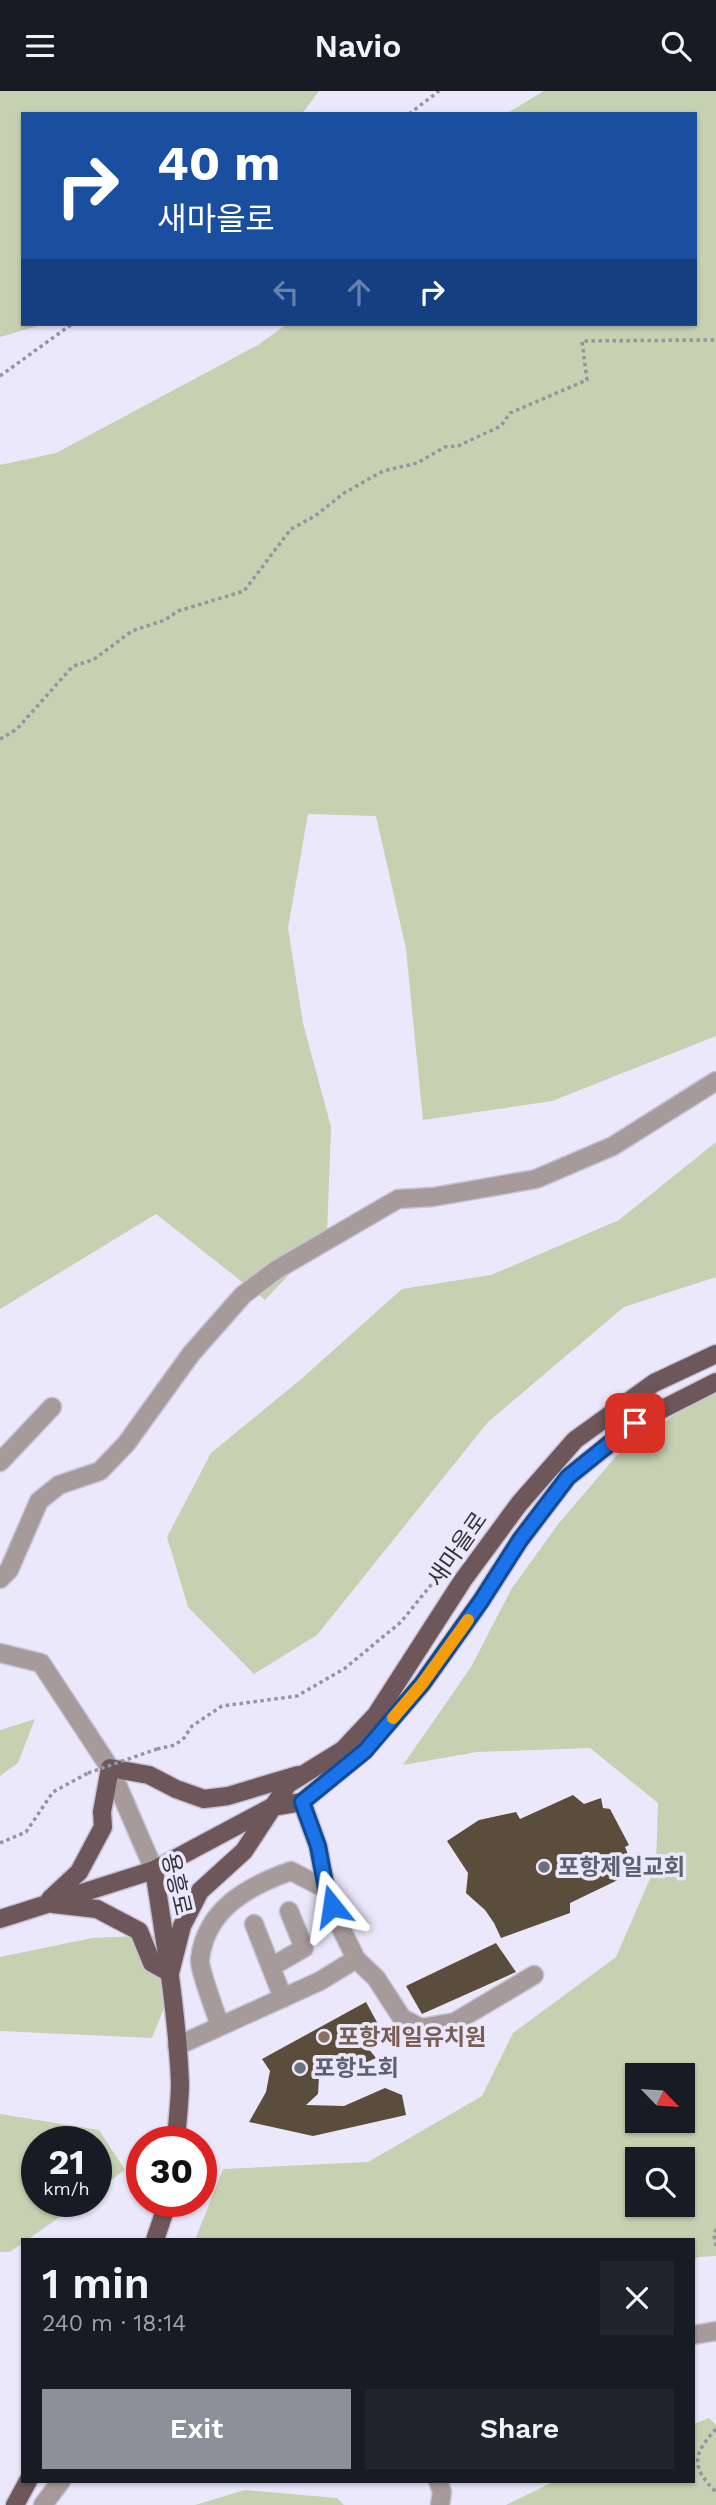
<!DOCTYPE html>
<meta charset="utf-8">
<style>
body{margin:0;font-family:"Work Sans","Noto Sans KR",sans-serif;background:#20242c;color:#f1f3f6;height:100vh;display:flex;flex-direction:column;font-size:26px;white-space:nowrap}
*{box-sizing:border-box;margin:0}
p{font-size:23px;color:#9ea1a6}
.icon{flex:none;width:38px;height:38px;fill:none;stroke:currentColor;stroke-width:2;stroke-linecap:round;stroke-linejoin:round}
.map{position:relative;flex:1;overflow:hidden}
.details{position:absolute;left:21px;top:2147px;width:674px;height:245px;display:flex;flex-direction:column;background:#171b24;border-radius:0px;box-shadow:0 2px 5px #0004}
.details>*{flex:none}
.banner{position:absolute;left:21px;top:21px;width:676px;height:214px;border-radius:0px;box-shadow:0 2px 5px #0004;background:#1a4fa0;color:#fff;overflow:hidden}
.needle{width:46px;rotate:115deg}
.fabs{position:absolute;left:625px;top:1972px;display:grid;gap:14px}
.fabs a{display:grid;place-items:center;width:70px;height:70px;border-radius:0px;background:#171b24;box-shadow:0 2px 5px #0004;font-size:35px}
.speed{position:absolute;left:21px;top:2035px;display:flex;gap:14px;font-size:35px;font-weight:700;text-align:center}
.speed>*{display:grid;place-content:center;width:91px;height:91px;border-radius:50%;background:#171b24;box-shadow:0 2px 5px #0004;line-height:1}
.speed small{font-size:18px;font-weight:400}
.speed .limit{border:10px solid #d22;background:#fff;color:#111}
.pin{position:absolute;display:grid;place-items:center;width:60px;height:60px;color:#fff;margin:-30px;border-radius:14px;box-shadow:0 4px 10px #0006}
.me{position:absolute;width:77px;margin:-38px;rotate:345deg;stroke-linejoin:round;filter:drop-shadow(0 0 5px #0008)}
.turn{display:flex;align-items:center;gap:24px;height:147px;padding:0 21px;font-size:32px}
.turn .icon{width:91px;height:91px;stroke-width:2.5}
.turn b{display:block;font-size:49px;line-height:60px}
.lanes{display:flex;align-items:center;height:66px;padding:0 21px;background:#0003;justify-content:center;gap:35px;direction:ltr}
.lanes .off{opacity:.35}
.round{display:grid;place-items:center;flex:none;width:74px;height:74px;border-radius:0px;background:#20242c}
.head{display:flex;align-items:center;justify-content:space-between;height:119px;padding:0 21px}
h1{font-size:42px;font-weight:600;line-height:52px}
.action{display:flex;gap:14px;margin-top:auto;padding:14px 21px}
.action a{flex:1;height:80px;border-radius:0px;background:#8c9099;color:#fff;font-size:28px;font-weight:600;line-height:80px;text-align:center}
.action a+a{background:#20242c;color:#f1f3f6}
header{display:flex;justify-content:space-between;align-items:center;height:91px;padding:0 21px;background:#171b24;font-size:32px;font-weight:600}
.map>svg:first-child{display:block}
.green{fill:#c6d1b2;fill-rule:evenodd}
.building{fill:#5a4d3b}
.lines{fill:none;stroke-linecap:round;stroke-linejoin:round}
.minor-casing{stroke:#c7c3d5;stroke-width:21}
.major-casing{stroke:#c7c3d5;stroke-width:21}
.path{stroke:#9693a2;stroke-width:3.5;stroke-dasharray:3.5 3.5;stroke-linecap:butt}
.minor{stroke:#a69a9b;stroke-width:18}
.major{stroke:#6d575a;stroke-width:18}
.path-bridge{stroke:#9693a2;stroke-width:3.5;stroke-dasharray:3.5 3.5;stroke-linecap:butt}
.route-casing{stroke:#114b97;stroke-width:18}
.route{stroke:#1a73e8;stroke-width:12}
.slow{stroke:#f59e0b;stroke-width:12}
.worship-dot{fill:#6b7280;stroke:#ece8fc;stroke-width:2.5}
.education-dot{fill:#8d6e63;stroke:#ece8fc;stroke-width:2.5}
.labels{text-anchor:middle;stroke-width:7;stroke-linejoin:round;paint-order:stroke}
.street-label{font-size:23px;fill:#33313b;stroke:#ece8fc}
.worship-label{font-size:23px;font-weight:bold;fill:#5b616d;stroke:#ece8fc;text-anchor:start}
.education-label{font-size:23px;font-weight:bold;fill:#785e54;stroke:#ece8fc;text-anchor:start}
</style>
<header><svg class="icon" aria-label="menu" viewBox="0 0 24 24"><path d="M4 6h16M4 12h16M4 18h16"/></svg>Navio<svg class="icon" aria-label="search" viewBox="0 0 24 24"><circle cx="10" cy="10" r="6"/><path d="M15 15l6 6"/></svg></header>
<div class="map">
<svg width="716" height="2414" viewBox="0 0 716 2414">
<rect width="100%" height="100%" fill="#ece8fc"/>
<g class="green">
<polygon points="0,0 319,0 302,23 23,23 23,233 45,233 0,246"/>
<polygon points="544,0 716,0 716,945 552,1010 423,1029 406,858 376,725 308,723 288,837 303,932 331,1036 327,1144 265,1209 156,1123 0,1218 0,374 56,362 258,254 287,233 695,233 695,23 506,23"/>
<polygon points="716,1051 716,1186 624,1216 488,1331 317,1544 254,1583 188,1516 167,1446 211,1362 300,1289 402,1198 491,1184 619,1129"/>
<path d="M 716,1301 L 716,2165 L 698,2166 L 693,2170 L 693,2149 L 195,2149 L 223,2078 L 368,2071 L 482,2005 L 513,1942 L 616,1866 L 656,1774 L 658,1712 L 590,1657 L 477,1661 L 403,1674 L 471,1576 L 512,1497 L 559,1432 L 617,1364 L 696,1309 ZM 637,1984 L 682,1984 L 682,2030 L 637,2030 ZM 637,2068 L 682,2068 L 682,2114 L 637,2114 Z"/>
<polygon points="35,1628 18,1672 0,1685 0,1639"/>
<polygon points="161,1844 173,1895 152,1947 0,1940 0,1866 92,1847"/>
<polygon points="0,2023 99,2039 125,2079 96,2100 96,2051 37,2051 37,2110 81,2111 27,2149 23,2149 23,2152 10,2161 0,2161"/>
<polygon points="709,2327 716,2334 716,2414 506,2414 553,2391 693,2390 693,2333"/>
<polygon points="245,2399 337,2407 344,2414 195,2414"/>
</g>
<g class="building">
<polygon points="573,1704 584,1713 601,1707 603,1717 610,1718 629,1754 625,1756 629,1766 622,1770 625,1776 620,1788 570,1812 570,1822 501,1847 494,1832 485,1819 466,1802 468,1782 447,1750 479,1729 516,1721 520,1728"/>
<polygon points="496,1852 516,1881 422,1923 406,1895"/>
<polygon points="366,1911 385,1946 368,1957 376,1967 356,1976 352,1967 344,1972 347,1978 342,1982 336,1975 319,1986 318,2003 306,2014 344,2015 385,1997 402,2004 406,2024 313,2045 249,2031 266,2001 270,1980 262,1968"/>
</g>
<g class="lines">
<defs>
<g id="minor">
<polyline points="0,1371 52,1316"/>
<polyline points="0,1488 9,1479 39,1410 59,1394 100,1380 126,1353 191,1263 243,1204 276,1179 398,1108 433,1106 536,1088 613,1055 716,990"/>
<polyline points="0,1562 41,1572 110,1677 154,1779"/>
<polyline points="302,1711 318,1755 326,1798"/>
<polyline points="254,1833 283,1907"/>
<polyline points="356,1868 376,1887 402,1927 421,1937 455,1931 534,1884"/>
<polyline points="271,1876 304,1857 289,1820"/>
<path d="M 177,1955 L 320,1890 L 356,1868 L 338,1831 L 326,1798 L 291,1780 C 248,1795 206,1818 200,1868 C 199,1879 216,1922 220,1935"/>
<polyline points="693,2244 716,2240"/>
<polyline points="438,2390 442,2401 440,2414"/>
<polyline points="43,2414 61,2390"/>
</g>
<g id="major">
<path d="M 154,1779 C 165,1850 177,1921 180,1992 C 180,2011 177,2032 176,2051"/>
<polyline points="50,1808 79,1781 103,1736 102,1721 110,1677 149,1684 176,1698 204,1708 228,1705 298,1684"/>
<polyline points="53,1813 97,1818 139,1840 152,1872 170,1882"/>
<polyline points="0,1828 154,1779 272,1716 302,1711 364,1660 422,1593 481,1510 520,1449 568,1386 635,1332 716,1291"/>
<polyline points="170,1882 182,1835 200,1800 244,1760 288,1693 343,1659 376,1624 463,1489 519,1413 575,1349 654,1292 716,1263"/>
<polyline points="155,2149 168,2110"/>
<polyline points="15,2414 28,2390"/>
</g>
</defs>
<use href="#minor" class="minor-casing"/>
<use href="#major" class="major-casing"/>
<g class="path">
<polyline points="409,23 439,0"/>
<polyline points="0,285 72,233"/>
<polyline points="0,648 17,638 73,575 93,569 132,540 165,529 178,520 244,500 291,438 315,425 344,402 383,380 417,372 445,356 458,355 501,335 510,322 587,289 582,250 716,249"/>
<polyline points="157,1658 175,1654 184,1647 192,1635 222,1615 297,1605 344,1578 401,1531 485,1427"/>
<polyline points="0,1752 26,1741 53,1701 88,1682"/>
<polyline points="716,2138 714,2144 716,2156"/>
<path d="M 716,2338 C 692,2364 691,2376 716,2401"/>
</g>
<use href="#minor" class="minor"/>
<use href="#major" class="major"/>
<polyline class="path-bridge" points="88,1682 157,1658"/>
</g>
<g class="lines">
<defs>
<polyline id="route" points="332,1815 326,1798 318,1755 302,1711 365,1660 422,1593 481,1510 520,1449 568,1386 635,1332"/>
</defs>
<use href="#route" class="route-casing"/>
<use href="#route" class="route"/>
<polyline class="slow" points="393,1627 422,1593 468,1529"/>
</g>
<g class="worship-dot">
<circle cx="544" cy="1776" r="7"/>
<circle cx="300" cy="1977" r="7"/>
</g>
<circle class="education-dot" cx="324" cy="1946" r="7"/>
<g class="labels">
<g class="street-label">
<text transform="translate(457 1458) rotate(-55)" y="8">새마을로</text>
<text transform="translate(177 1793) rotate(77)" y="8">용흥로</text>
</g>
<g class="worship-label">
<text x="558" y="1784">포항제일교회</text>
<text x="314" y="1985">포항노회</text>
</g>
<g class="education-label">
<text x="338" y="1954">포항제일유치원</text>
</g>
</g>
</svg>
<div class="fabs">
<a><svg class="needle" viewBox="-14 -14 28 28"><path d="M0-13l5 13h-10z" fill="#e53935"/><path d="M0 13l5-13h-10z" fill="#9ea1a6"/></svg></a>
<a><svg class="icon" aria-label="search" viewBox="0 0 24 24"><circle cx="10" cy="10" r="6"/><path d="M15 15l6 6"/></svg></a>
</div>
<div class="speed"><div>21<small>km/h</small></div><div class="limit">30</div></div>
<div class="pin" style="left:635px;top:1332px;background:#d93025"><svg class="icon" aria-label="arrive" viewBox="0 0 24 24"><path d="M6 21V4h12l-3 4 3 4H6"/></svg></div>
<svg class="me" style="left:332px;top:1815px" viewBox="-20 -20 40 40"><path d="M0-17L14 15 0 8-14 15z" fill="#1a73e8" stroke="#fff" stroke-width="4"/></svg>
<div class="banner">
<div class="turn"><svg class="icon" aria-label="right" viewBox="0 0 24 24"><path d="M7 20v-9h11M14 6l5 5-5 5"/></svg><div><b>40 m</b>새마을로</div></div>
<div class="lanes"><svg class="icon off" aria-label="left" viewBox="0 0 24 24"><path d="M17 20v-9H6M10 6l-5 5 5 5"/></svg><svg class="icon off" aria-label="ahead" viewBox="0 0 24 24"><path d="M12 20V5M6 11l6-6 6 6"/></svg><svg class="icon" aria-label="right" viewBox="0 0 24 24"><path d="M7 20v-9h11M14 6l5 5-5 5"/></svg></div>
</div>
<section class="details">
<div class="head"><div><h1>1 min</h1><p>240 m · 18:14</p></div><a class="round"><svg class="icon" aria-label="close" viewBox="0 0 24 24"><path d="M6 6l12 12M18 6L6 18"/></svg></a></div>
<div class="action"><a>Exit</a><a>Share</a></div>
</section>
</div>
